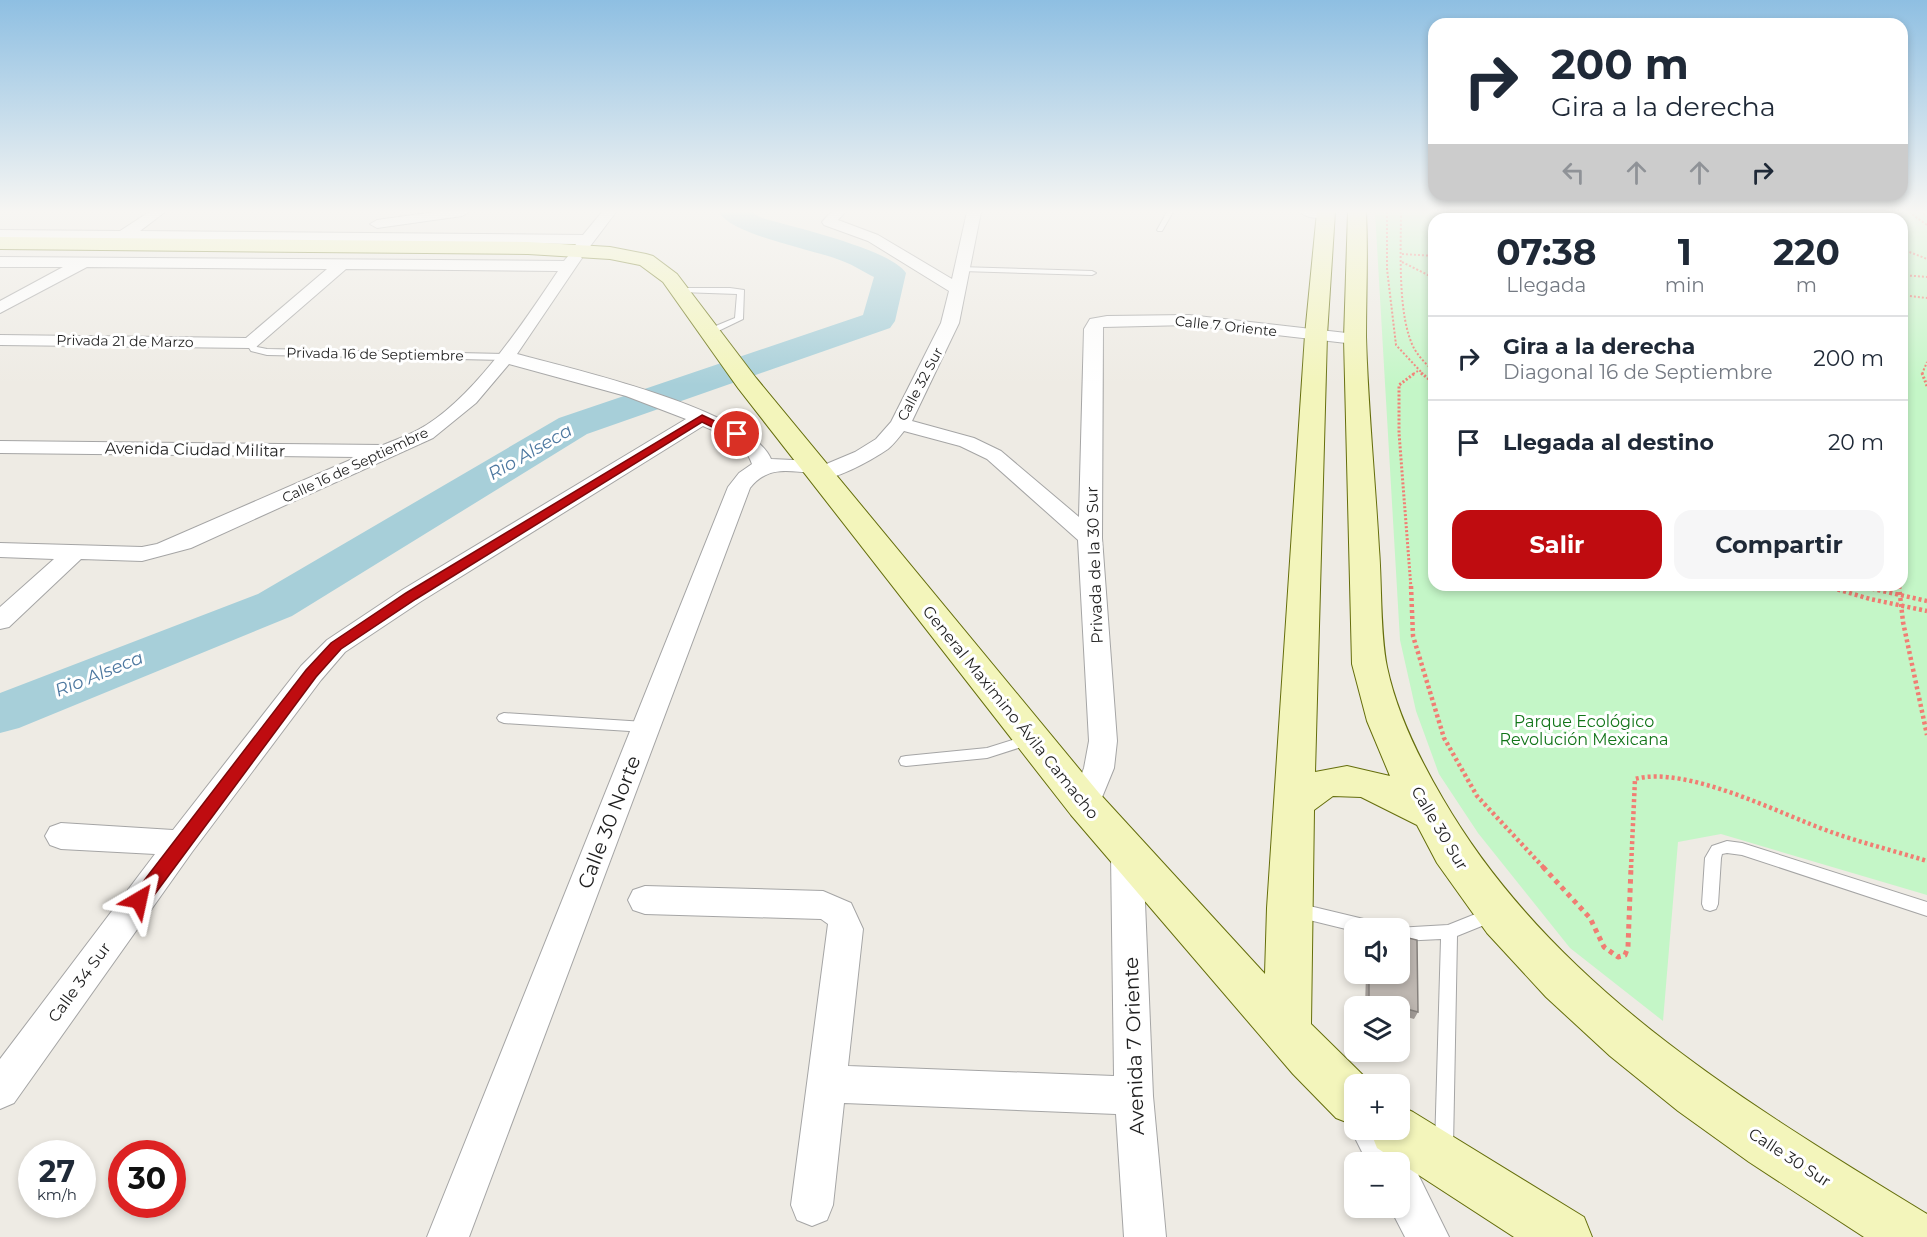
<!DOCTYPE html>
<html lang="es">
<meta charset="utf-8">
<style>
body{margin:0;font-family:Montserrat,sans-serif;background:#f6f6f7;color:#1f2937;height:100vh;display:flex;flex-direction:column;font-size:22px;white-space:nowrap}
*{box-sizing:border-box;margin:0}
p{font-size:20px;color:#747a83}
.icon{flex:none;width:33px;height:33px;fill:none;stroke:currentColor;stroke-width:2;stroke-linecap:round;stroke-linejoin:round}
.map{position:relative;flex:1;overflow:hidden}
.drawer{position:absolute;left:1428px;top:213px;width:480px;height:378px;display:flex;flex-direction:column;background:#fff;border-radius:18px;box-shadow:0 3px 9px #0003}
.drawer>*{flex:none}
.top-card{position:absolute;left:1428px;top:18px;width:480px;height:183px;border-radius:18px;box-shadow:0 3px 9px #0003;background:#fff;color:#1f2937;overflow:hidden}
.tools{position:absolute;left:1344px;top:918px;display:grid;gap:12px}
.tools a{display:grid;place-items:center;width:66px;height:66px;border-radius:12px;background:#fff;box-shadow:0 3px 9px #0003;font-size:30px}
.speed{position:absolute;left:18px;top:1140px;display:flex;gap:12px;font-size:30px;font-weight:700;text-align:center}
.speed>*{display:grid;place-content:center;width:78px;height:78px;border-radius:50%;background:#fff;box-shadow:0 3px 9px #0003;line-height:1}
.speed small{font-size:15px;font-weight:400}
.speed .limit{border:9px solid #d22;background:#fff;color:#111}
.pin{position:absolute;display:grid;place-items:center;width:51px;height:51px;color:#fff;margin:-26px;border:3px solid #fff;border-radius:50%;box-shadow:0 2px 6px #0007}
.me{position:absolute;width:66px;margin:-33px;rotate:36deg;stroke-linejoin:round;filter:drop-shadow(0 0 4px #0008)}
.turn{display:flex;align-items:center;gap:21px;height:126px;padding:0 24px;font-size:27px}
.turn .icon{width:78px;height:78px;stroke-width:2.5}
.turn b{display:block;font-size:42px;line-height:51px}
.lanes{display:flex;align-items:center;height:57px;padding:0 24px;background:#0003;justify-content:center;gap:30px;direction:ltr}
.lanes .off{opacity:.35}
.eta{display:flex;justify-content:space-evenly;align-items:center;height:102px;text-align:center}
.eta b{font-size:36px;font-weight:700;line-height:42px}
.button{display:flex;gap:12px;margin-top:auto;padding:12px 24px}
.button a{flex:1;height:69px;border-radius:18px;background:#bf0c10;color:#fff;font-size:24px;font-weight:700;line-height:69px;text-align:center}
.button a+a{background:#f6f6f7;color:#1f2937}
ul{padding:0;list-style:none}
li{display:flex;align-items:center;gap:18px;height:84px;padding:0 24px;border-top:2px solid #e0e1e3}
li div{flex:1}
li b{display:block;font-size:22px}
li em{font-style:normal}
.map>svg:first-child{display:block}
.park{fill:#c4f6c7;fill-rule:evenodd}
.pitch{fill:#87d9b8}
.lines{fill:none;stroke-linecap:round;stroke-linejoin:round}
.river{fill:#a7cfd9;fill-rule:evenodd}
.lane-casing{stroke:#a5a5a5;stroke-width:2}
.street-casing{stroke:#a5a5a5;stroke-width:2}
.secondary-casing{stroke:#656e0c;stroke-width:2}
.path-far3{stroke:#f17d73;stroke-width:2;stroke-dasharray:2 2;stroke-linecap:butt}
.path-far2{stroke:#f17d73;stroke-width:3;stroke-dasharray:2 2;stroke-linecap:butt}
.path-far1{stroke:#f17d73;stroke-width:4.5;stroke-dasharray:3 3;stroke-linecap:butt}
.path{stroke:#f17d73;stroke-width:5;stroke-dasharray:4.5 4.5;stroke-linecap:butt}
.lane{fill:#fff;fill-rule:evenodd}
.street{fill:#fff;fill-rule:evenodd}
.secondary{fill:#f3f5bb;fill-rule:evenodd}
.wall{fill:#a39d98}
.building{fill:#beb7b1;stroke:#85807c;stroke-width:1.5}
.route{fill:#bf0c10;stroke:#7c080a;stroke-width:1.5}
.labels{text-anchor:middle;stroke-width:6;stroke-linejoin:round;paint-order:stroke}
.far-street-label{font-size:14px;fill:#1e1e1e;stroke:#fff}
.street-label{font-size:16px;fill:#1e1e1e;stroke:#fff}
.park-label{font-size:16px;fill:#127519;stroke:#fff}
.water-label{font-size:18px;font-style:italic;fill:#4d78a0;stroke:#fff}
.near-street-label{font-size:20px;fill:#1e1e1e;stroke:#fff}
</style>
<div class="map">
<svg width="1927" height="1237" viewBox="0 0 1927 1237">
<rect width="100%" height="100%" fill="#eeebe4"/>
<path class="park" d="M 1375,212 L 1927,212 L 1927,895 L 1721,834 L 1678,842 L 1663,1021 L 1570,948 L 1478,833 L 1439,774 L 1416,711 L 1400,640 ZM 1434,219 L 1902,219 L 1902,585 L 1434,585 Z"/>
<polygon class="pitch" points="1559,212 1702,212 1709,216 1564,216"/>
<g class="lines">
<path class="river" d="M 719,212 L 751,212 L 762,218 C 793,227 890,249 906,273 L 895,321 L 890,328 L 587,434 L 292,616 L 19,728 L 0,733 L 0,693 L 258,594 L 559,418 L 863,315 L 874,277 C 862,271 850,263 837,259 C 810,249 730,234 719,212 Z"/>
<defs>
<g id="lane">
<polygon points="1167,212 1173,212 1162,231 1158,231 1157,230"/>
<polygon points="959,267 1092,271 1096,273 1092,275 962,271 958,269"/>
<polygon points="678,288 730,288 744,290 743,319 712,334 706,334 706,330 735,318 737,294 681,292 678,292"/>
<polygon points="247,341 253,341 257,347 267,349 505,354 509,357 505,360 267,355 251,351 246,343"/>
<polygon points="504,713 645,722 650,724 652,727 650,730 645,732 504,723 499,721 497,718 499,715"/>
<polygon points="1032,734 1037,736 1039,739 1037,742 987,758 906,766 901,765 899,761 901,757 906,756 987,748"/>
<polygon points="1727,841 1742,843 1927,902 1927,916 1742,855 1727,853 1722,854 1721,858 1718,904 1716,909 1710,911 1704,909 1702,904 1705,858 1712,846"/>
<polygon points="1297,903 1372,921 1378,923 1380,928 1354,928 1354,931 1297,917 1291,915 1289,910 1291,905"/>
<polygon points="1493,907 1499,909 1501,914 1499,919 1457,936 1453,1147 1451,1154 1444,1156 1437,1154 1435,1147 1441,939 1400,941 1400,928 1396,928 1448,925"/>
</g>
<g id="street">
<polygon points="149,212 165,212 140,231 583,235 602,212 616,212 585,253 580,255 572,250 576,244 0,238 0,230 120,231"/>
<polygon points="435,212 469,212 462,216 377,228 370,224 377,220"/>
<path d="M 831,212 L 845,212 L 838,220 L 878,235 L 952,279 L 967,212 L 981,212 L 959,323 L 912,421 L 974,438 L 1001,451 L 1079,517 L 1084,329 L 1090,319 L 1107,316 L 1189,315 L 1355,334 L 1361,335 L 1364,339 L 1361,343 L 1355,344 L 1189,325 L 1103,327 L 1102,538 L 1117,741 L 1114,768 L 1096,812 L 1085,816 L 1074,812 L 1070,804 L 1084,768 L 1089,741 L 1078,540 L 987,459 L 960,446 L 904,431 C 899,437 894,444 888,449 C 872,460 832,483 813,479 L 811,473 C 787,470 766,467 750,488 L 469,1237 L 427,1237 L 728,487 L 739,473 L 752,464 C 745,442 723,435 703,426 L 420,602 L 345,652 L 321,680 L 192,852 L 14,1103 L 0,1109 L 0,1059 L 155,854 L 61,849 L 50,845 L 45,836 L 50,827 L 61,823 L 173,830 L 301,666 L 327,640 L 402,590 L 686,419 L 626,396 L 509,364 L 476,403 L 433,438 L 191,548 L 142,561 L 81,559 L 9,627 L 0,629 L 0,607 L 54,559 L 0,557 L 0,543 L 142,547 L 157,544 L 357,457 L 0,453 L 0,441 L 383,445 C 395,440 407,436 418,430 C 472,401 524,322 558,271 L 346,269 L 256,347 L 250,348 L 0,345 L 0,335 L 246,338 L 327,269 L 87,267 L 0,313 L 0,301 L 63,267 L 0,267 L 0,257 L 564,261 L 569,255 L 579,255 L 582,258 L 517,354 C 569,368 751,410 771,459 L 815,461 L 824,465 L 855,452 L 876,439 L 891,422 L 941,323 L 949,291 L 868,241 L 824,225 L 822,222 Z"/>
<path d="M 1300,212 L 1331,212 L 1332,213 C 1325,220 1307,219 1300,212 Z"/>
<polygon points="1127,841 1138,845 1143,854 1153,1096 1166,1237 1124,1237 1116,1114 844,1103 833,1205 827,1220 812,1226 797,1220 791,1205 828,924 821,919 645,914 633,910 628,900 633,890 645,886 823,891 851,903 863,929 848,1066 1114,1076 1111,854 1116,845"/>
<polygon points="1354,1122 1354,1130 1393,1130 1409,1162 1408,1166 1415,1168 1449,1237 1405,1237 1390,1208 1400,1208 1400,1162 1367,1162 1351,1130"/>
</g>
<g id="secondary">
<path d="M 1317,212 L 1335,212 L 1327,335 L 1315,772 L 1347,766 L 1390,776 L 1367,721 L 1352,664 L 1344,339 L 1348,212 L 1366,212 C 1368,253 1366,295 1366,337 C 1368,407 1375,478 1379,549 C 1382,586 1380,632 1387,667 C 1397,714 1419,758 1443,799 C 1553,988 1746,1103 1927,1214 L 1927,1237 L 1864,1237 L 1749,1162 L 1678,1111 L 1610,1056 L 1546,997 L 1487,933 L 1437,863 L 1417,825 L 1361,797 L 1333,796 L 1314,810 L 1311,1024 L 1372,1084 L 1354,1084 L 1354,1125 L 1336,1118 L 1293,1074 L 1071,815 L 738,388 L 663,282 L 640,265 L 610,259 L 528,254 L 0,249 L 0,237 L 528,242 L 610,247 L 646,254 L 653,256 L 677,274 L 756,378 L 1099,793 L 1265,974 L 1267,908 L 1305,335 Z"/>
<polygon points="1400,1106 1413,1112 1584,1217 1592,1237 1514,1237 1377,1148 1370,1130 1400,1130"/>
</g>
</defs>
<use href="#lane" class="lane-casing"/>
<use href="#street" class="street-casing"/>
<use href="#secondary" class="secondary-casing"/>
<g class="path-far3">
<polyline points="1387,212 1387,269 1396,345 1423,374"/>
<path d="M 1401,212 C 1401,249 1397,319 1415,350 C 1420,358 1427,365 1434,371"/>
<polyline points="1812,212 1820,219"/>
<polyline points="1837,212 1843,219"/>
<polyline points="1909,212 1927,225"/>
<polyline points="1920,212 1927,216"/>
<polyline points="1902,249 1927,259"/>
<polyline points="1402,254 1434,256"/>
<polyline points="1402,262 1434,278"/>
<polyline points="1902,275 1927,277"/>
<polyline points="1902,295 1927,298"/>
<polyline points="1413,374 1418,371"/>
<polyline points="1922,374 1927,362"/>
</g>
<g class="path-far2">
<polyline points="1421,373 1434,383"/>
<polyline points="1922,373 1927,386"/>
<polyline points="1822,585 1831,588"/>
<polyline points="1855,585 1867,588"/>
<polyline points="1899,585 1899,588"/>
<polyline points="1411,588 1399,433 1399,385 1415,373"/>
</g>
<g class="path-far1">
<polyline points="1411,586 1413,636 1444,738 1477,796 1544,868"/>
<polyline points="1826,586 1870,599 1927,611"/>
<polyline points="1860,586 1927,601"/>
<polyline points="1899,586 1903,622 1927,735"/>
<path d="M 1631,868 L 1635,779 C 1687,765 1780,814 1831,832 C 1862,843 1895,851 1927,861"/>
</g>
<polyline class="path" points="1543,867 1590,918 1604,947 1618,957 1625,955 1628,947 1631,867"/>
<use href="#lane" class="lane"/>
<use href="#street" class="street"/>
<use href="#secondary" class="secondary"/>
</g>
<polygon class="wall" points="1366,974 1400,974 1418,1012 1414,1019 1400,1015 1400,1006 1365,1006"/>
<polygon class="building" points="1400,936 1417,940 1418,1012 1369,999 1369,974 1400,974"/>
<linearGradient id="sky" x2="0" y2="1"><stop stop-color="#8ebfe2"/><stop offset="0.55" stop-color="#f7f6f3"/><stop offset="1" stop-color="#f7f6f3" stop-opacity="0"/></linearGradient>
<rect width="1927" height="385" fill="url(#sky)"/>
<polygon class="route" points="702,415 742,434 737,438 733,437 702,422 416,599 341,649 316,677 146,906 139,908 133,906 130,900 133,895 306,670 331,643 406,593"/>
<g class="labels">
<g class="far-street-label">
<text transform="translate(1226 326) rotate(6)" y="5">Calle 7 Oriente</text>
<text transform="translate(125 341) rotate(1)" y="5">Privada 21 de Marzo</text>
<text transform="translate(375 354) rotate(1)" y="5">Privada 16 de Septiembre</text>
<text transform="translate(920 384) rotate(-62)" y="5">Calle 32 Sur</text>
<text transform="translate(355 465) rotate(-25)" y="5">Calle 16 de Septiembre</text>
</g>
<g class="street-label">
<text transform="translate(195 449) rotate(1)" y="6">Avenida Ciudad Militar</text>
<text transform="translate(1094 565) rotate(-92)" y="6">Privada de la 30 Sur</text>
<text transform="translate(1011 712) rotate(51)" y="6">General Maximino Ávila Camacho</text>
<text transform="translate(1440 828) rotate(59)" y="6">Calle 30 Sur</text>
<text transform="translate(79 982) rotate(-54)" y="6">Calle 34 Sur</text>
<text transform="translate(1790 1157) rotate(33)" y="6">Calle 30 Sur</text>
</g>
<g class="park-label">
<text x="1584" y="727">Parque Ecológico<tspan x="1584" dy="18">Revolución Mexicana</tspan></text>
</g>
<g class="water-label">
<text transform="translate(530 452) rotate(-30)" y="6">Rio Alseca</text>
<text transform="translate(99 674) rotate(-22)" y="6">Rio Alseca</text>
</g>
<g class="near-street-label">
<text transform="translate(609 822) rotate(-69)" y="7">Calle 30 Norte</text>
<text transform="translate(1134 1046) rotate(-92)" y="7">Avenida 7 Oriente</text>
</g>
</g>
</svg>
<div class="tools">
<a><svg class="icon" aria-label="sound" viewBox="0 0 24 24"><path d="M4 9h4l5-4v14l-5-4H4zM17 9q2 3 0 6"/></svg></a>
<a><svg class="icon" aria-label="layers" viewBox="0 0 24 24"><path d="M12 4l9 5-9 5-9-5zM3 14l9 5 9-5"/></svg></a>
<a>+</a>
<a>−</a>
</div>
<div class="speed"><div>27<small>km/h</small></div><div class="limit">30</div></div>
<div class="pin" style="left:737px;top:434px;background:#d93025"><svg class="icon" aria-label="arrive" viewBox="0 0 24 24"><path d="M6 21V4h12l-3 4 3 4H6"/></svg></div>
<svg class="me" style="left:139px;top:900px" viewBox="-20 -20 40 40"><path d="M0-17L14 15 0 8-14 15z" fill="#bf0c10" stroke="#fff" stroke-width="4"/></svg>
<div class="top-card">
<div class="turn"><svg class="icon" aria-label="right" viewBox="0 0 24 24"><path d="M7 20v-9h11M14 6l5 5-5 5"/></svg><div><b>200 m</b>Gira a la derecha</div></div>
<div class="lanes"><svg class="icon off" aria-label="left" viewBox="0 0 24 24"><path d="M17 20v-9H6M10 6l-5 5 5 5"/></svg><svg class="icon off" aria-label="ahead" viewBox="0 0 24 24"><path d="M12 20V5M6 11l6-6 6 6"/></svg><svg class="icon off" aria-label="ahead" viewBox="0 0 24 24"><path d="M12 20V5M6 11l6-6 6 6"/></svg><svg class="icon" aria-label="right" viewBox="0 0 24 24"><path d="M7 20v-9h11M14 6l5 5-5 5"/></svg></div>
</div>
<section class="drawer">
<div class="eta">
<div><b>07:38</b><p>Llegada</p></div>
<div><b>1</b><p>min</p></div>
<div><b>220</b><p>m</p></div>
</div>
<ul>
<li><svg class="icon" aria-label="right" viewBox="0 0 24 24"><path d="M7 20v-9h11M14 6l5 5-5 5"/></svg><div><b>Gira a la derecha</b><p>Diagonal 16 de Septiembre</p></div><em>200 m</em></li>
<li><svg class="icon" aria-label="arrive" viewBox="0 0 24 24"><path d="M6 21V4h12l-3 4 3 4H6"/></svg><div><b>Llegada al destino</b></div><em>20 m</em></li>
</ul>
<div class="button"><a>Salir</a><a>Compartir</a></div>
</section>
</div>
